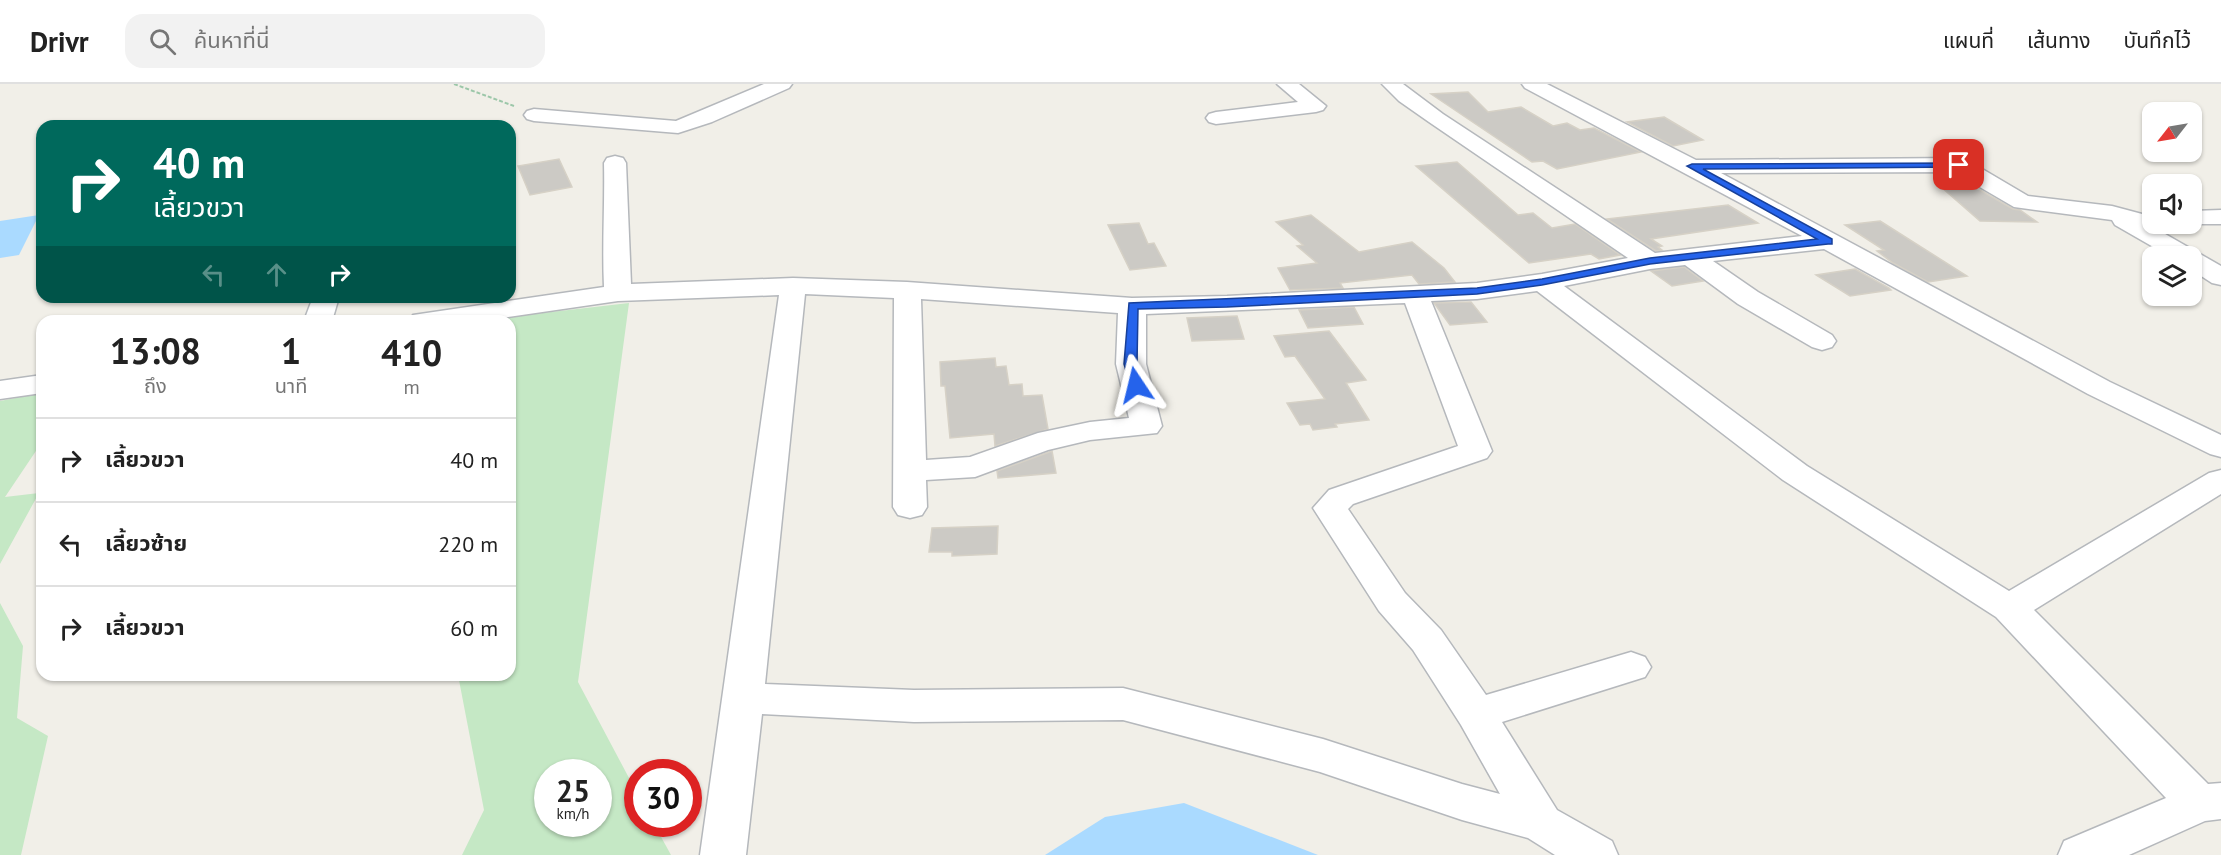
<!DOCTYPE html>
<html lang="th">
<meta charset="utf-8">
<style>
body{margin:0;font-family:"PT Sans","Noto Sans Thai",sans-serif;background:#f2f2f2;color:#222;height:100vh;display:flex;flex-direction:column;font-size:22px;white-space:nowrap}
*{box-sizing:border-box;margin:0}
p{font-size:20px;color:#767676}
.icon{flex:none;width:33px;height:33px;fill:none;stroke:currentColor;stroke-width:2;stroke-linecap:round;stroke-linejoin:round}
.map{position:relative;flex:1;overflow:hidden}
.drawer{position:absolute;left:36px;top:231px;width:480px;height:366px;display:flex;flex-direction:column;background:#fff;border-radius:18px;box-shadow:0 2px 4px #0004}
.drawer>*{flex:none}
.banner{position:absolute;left:36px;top:36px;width:480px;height:183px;border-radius:18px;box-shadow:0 2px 4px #0004;background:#00695c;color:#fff;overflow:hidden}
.needle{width:39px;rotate:239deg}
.tools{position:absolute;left:2142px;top:18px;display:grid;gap:12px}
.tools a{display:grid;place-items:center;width:60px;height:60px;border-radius:12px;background:#fff;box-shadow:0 2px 4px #0004;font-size:30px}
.speed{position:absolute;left:534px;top:675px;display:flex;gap:12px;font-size:30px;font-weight:700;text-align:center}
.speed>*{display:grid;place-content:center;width:78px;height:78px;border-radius:50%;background:#fff;box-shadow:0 2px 4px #0004;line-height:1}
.speed small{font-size:15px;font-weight:400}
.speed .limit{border:9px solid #d22;background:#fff;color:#111}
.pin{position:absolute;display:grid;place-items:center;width:51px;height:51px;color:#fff;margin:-26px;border-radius:12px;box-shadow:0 3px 9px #0006}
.me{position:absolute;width:66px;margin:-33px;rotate:350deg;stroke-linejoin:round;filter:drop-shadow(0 0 4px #0008)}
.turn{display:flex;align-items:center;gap:21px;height:126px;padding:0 18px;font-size:27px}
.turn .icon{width:78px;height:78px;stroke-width:2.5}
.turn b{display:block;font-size:42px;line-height:51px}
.lanes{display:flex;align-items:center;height:57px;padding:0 18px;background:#0003;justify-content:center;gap:30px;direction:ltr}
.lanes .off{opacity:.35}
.eta{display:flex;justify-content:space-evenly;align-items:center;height:102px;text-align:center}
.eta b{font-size:36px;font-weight:600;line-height:42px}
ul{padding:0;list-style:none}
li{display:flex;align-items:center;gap:18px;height:84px;padding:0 18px;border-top:2px solid #e0e0e0}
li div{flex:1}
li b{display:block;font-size:22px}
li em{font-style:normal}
header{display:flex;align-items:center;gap:36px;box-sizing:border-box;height:84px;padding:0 30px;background:#fff;border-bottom:2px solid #e0e0e0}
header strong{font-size:28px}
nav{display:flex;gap:33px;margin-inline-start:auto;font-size:21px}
.search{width:420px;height:54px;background:#f2f2f2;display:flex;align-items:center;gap:15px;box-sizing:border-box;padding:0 21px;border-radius:18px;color:#767676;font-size:22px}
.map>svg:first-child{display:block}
.green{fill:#c5e8c5;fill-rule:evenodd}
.water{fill:#aadaff}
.building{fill:#cccac5;stroke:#d6d1c6;stroke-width:1.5}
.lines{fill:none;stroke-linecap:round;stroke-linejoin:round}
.minor-casing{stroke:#b5b8bc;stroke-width:3}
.path{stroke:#9cc7a9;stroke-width:2;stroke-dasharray:4 2;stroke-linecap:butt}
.minor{fill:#fff;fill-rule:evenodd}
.route{fill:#2563eb;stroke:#184099;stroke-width:1.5}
</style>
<header>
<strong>Drivr</strong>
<div class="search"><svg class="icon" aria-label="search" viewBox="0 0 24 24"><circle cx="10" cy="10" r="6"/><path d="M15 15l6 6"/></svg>ค้นหาที่นี่</div>
<nav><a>แผนที่</a><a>เส้นทาง</a><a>บันทึกไว้</a></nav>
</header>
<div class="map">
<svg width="2221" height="771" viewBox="0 0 2221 771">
<rect width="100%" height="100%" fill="#f1efe8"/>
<g class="green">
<path d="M 629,219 L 578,598 L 637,709 L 638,740 L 654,740 L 671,771 L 462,771 L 484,726 L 458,591 L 510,591 L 510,237 L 474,237 ZM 548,688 L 598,688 L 598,740 L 548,740 Z"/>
<polygon points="42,309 42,358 5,413 39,409 0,480 0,317"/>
<polygon points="0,519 23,562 17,634 48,652 21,771 0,771"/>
</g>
<g class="water">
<polygon points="39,131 19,171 0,174 0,137"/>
<polygon points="1184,719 1318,771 1045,771 1105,733"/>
</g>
<g class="building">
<polygon points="1468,8 1488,28 1521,23 1553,42 1567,39 1580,46 1594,44 1641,68 1557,85 1543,77 1532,78 1431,10"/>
<polygon points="1664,33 1703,56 1673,62 1627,38"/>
<polygon points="559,75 572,103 530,111 518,82"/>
<polygon points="1457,78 1518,131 1533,129 1552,144 1575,140 1620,171 1599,175 1591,170 1529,179 1416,82"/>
<polygon points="1940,102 1975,103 2013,125 2020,126 2037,138 1980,137"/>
<polygon points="1728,121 1758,139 1651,155 1662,162 1658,163 1662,166 1656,167 1607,135"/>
<polygon points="1311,131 1359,168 1412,158 1444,184 1455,198 1419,200 1412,191 1340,199 1343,204 1290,206 1278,184 1317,179 1297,162 1303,161 1276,138"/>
<polygon points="1880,137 1967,192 1928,198 1893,179 1877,167 1884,166 1845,141"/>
<polygon points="1139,139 1148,160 1154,159 1166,182 1130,186 1108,141"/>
<polygon points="1684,183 1703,197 1672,202 1651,187"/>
<polygon points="1855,185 1889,204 1891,206 1850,212 1816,191"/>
<polygon points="1471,218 1487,238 1450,241 1434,219"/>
<polygon points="1354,223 1363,240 1308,244 1299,226"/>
<polygon points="1237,232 1244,255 1192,257 1187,234"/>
<polygon points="1329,247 1366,296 1346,299 1369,336 1335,340 1337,343 1313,346 1310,340 1300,341 1287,319 1325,315 1295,272 1285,273 1274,252"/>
<polygon points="995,274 996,283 1006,282 1009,301 1022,300 1023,312 1042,311 1048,345 995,362 994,350 950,354 945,302 941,302 940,278"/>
<polygon points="1052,367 1056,389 998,394 997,387"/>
<polygon points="998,442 997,470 952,472 952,468 929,468 932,444"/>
</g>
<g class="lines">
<defs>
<g id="minor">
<polygon points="764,0 792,0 789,4 712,38 678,49 534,37 527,35 524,31 527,27 534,25 676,37"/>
<polygon points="1277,0 1299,0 1326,22 1323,26 1316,28 1216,40 1209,38 1206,34 1209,30 1216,28 1298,18"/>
<path d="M 1382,0 L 1403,0 L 1443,30 L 1655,169 L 1802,152 L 1525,4 L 1522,0 L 1547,0 L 1696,76 L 1959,74 L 1967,76 L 2028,112 L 2112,122 L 2142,130 L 2152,129 L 2152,140 L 2162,140 L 2153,143 L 2221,182 L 2221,201 L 2212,199 L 2192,186 L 2192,172 L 2169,172 L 2115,141 L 2112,136 L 2014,123 L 1954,88 L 1721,89 L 2110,298 L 2221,351 L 2221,373 L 2210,370 L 2088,310 L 1824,165 L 1713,177 L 1758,208 L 1832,251 L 1836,257 L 1832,263 L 1822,266 L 1812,263 L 1738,220 L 1685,181 L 1650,185 L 1564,202 L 1807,382 L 2009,507 L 2209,389 L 2221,386 L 2221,410 L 2034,526 L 2208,700 L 2221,699 L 2221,735 L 2205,737 L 2129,771 L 2058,771 L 2064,757 L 2166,714 L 1996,533 L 1783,396 L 1537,207 L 1477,215 L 1431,217 L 1492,367 L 1487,374 L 1353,420 L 1348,425 L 1405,509 L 1441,546 L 1486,611 L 1631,568 L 1645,573 L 1651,583 L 1645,593 L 1502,638 L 1557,726 L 1612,757 L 1618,771 L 1555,771 L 1528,754 L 1462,736 L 1320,688 L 1123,636 L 914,638 L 762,630 L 746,771 L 700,771 L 779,211 L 618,217 L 480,237 L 409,237 L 413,231 L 604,203 C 602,162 605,120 604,79 L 607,74 L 615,72 L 623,74 L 626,79 L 631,200 L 793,194 L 907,198 L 1132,214 L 1227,212 L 1477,199 L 1542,190 L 1628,174 L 1429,38 L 1399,17 ZM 805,210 L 894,214 L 893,423 L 898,431 L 910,434 L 922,431 L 927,423 L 926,396 L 975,393 L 1048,366 L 1090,356 L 1157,349 L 1162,342 L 1146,280 L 1146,230 L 1405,219 L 1458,362 L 1329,406 L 1313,424 L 1379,527 L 1413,566 L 1461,641 L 1500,710 L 1462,700 L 1323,655 L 1123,604 L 914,606 L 765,600 ZM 921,215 L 1118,229 L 1116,280 L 1129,334 L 1090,338 L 1038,349 L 970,373 L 926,376 Z"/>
<polygon points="2221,126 2221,140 2185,140 2192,140 2192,127"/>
<polygon points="313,213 339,213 332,237 304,237"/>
<polygon points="42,291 42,309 0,315 0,297"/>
</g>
</defs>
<use href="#minor" class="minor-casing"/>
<polyline class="path" points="454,0 514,22"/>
<use href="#minor" class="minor"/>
</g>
<polygon class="route" points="1959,79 1963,81 1962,83 1703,85 1832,155 1832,160 1828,160 1650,180 1542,201 1477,210 1227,223 1138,225 1137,280 1142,301 1136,304 1130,301 1124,280 1129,219 1477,204 1542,195 1650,174 1817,155 1687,82 1692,80"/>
</svg>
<div class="tools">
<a><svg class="needle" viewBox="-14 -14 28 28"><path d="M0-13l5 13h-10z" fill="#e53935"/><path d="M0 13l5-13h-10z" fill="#767676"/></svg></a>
<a><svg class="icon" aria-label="sound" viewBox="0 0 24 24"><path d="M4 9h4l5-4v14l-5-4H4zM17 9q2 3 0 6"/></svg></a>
<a><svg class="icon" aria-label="layers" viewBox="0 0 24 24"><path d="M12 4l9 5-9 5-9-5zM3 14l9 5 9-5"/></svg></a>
</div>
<div class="speed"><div>25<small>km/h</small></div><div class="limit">30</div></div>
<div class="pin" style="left:1959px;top:81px;background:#d93025"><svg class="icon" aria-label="arrive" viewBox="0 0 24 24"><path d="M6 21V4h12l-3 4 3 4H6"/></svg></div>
<svg class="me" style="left:1136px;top:301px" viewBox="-20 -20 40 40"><path d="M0-17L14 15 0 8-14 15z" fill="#2563eb" stroke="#fff" stroke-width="4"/></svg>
<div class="banner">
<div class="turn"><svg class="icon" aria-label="right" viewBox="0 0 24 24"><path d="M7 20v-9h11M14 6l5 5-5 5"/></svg><div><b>40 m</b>เลี้ยวขวา</div></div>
<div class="lanes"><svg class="icon off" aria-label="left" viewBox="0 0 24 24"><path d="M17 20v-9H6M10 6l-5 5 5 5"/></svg><svg class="icon off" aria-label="ahead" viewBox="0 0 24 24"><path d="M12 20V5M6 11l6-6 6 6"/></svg><svg class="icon" aria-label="right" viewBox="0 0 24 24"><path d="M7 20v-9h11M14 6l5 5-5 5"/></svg></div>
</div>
<section class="drawer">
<div class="eta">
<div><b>13:08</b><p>ถึง</p></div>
<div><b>1</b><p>นาที</p></div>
<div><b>410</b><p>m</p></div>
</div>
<ul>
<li><svg class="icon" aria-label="right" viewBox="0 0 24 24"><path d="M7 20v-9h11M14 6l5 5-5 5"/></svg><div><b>เลี้ยวขวา</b></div><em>40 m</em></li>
<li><svg class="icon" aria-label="left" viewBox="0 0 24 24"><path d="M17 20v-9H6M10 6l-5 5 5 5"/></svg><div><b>เลี้ยวซ้าย</b></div><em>220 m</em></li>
<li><svg class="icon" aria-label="right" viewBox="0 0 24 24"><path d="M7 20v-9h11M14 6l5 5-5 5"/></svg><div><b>เลี้ยวขวา</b></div><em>60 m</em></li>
</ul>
</section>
</div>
